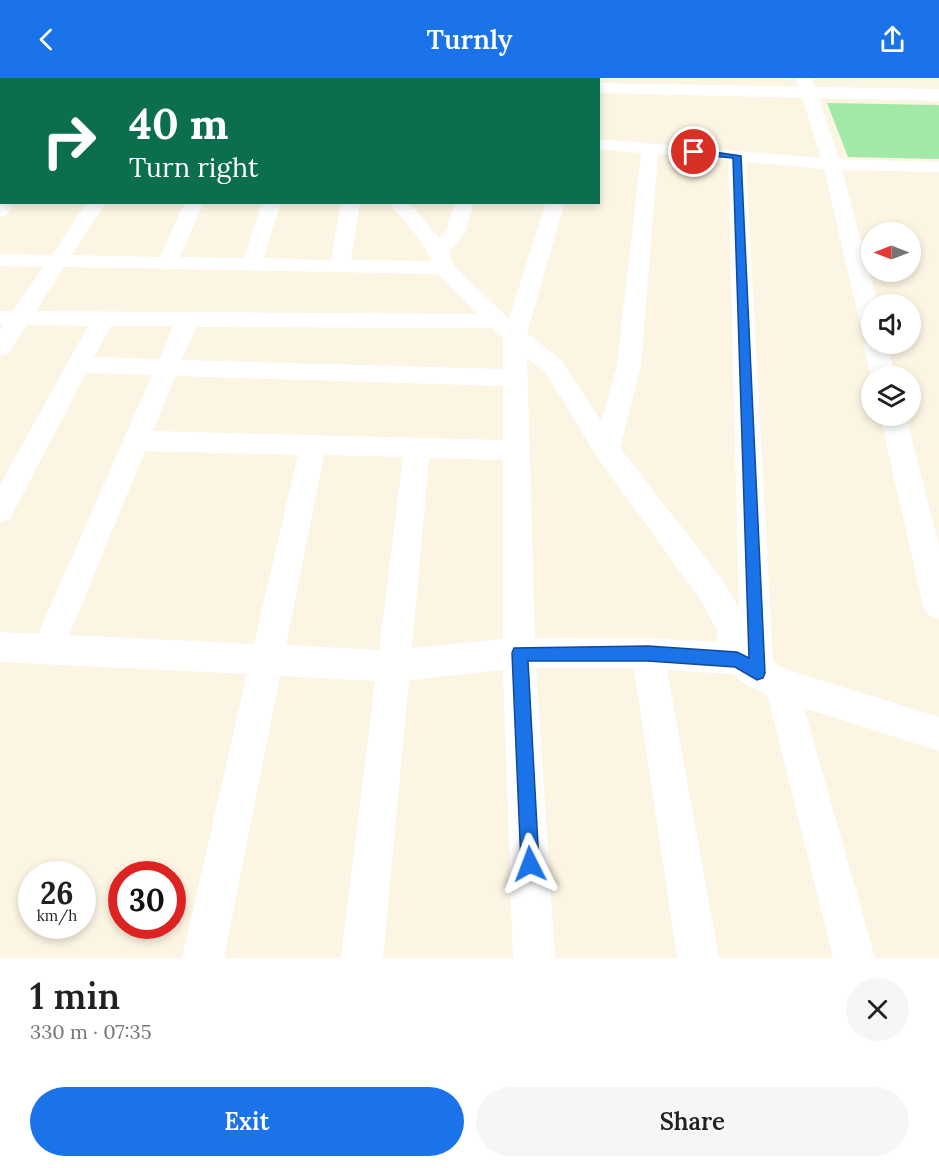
<!DOCTYPE html>
<meta charset="utf-8">
<style>
body{margin:0;font-family:Lora,serif;background:#f6f6f6;color:#202124;height:100vh;display:flex;flex-direction:column;font-size:22px;white-space:nowrap}
*{box-sizing:border-box;margin:0}
p{font-size:20px;color:#757577}
.icon{flex:none;width:33px;height:33px;fill:none;stroke:currentColor;stroke-width:2;stroke-linecap:round;stroke-linejoin:round}
.map{position:relative;height:880px;overflow:hidden}
.details{display:flex;flex-direction:column;background:#fff;flex:1}
.details>*{flex:none}
.top-card{position:absolute;left:0px;top:0px;width:600px;height:126px;box-shadow:0 3px 9px #0003;background:#0b6e4f;color:#fff;overflow:hidden}
.needle{width:39px;rotate:270deg}
.buttons{position:absolute;left:861px;top:144px;display:grid;gap:12px}
.buttons a{display:grid;place-items:center;width:60px;height:60px;border-radius:50%;background:#fff;box-shadow:0 3px 9px #0003;font-size:30px}
.speed{position:absolute;left:18px;top:783px;display:flex;gap:12px;font-size:30px;font-weight:700;text-align:center}
.speed>*{display:grid;place-content:center;width:78px;height:78px;border-radius:50%;background:#fff;box-shadow:0 3px 9px #0003;line-height:1}
.speed small{font-size:15px;font-weight:400}
.speed .limit{border:9px solid #d22;background:#fff;color:#111}
.pin{position:absolute;display:grid;place-items:center;width:51px;height:51px;color:#fff;margin:-26px;border:3px solid #fff;border-radius:50%;box-shadow:0 2px 6px #0007}
.me{position:absolute;width:66px;margin:-33px;rotate:357deg;stroke-linejoin:round;filter:drop-shadow(0 0 4px #0008)}
.turn{display:flex;align-items:center;gap:21px;height:126px;padding:0 30px;font-size:27px}
.turn .icon{width:78px;height:78px;stroke-width:2.5}
.turn b{display:block;font-size:42px;line-height:51px}
.round{display:grid;place-items:center;flex:none;width:63px;height:63px;border-radius:32px;background:#f6f6f6}
.summary{display:flex;align-items:center;justify-content:space-between;height:102px;padding:0 30px}
h1{font-size:36px;font-weight:600;line-height:45px}
.button{display:flex;gap:12px;margin-top:auto;padding:12px 30px}
.button a{flex:1;height:69px;border-radius:36px;background:#1a73e8;color:#fff;font-size:24px;font-weight:600;line-height:69px;text-align:center}
.button a+a{background:#f6f6f6;color:#202124}
header{display:flex;justify-content:space-between;align-items:center;height:78px;padding:0 30px;background:#1a73e8;color:#fff;font-size:27px;font-weight:600}
.map>svg:first-child{display:block}
.green{fill:#a2e8a6}
.lines{fill:none;stroke-linecap:round;stroke-linejoin:round}
.minor{fill:#fff;fill-rule:evenodd}
.tertiary{fill:#fff;fill-rule:evenodd}
.route{fill:#1a73e8;stroke:#114b97;stroke-width:1.5}
</style>
<header><svg class="icon" aria-label="back" viewBox="0 0 24 24"><path d="M15 5l-7 7 7 7"/></svg>Turnly<svg class="icon" aria-label="share" viewBox="0 0 24 24"><path d="M12 15V3M7 8l5-5 5 5M5 13v7h14v-7"/></svg></header>
<div class="map">
<svg width="939" height="880" viewBox="0 0 939 880">
<rect width="100%" height="100%" fill="#fdf5e3"/>
<polygon class="green" points="827,25 939,27 939,81 848,79"/>
<g class="lines">
<g class="minor">
<polygon points="235,0 253,0 254,2 236,2"/>
<rect x="389" y="0" width="16" height="2"/>
<rect x="518" y="0" width="16" height="2"/>
<path d="M 796,0 L 812,0 L 839,81 L 939,84 L 939,94 L 842,92 L 878,226 L 872,226 L 872,256 L 864,254 L 861,249 L 824,91 L 746,84 L 773,584 L 788,592 L 939,639 L 939,673 L 804,630 L 875,880 L 833,880 L 767,616 L 745,606 L 733,596 L 667,592 L 719,880 L 677,880 L 634,590 L 536,590 L 555,880 L 513,880 L 503,592 L 409,602 L 383,880 L 341,880 L 375,603 L 280,598 L 224,880 L 182,880 L 247,596 L 0,584 L 0,554 L 38,556 L 152,297 L 86,295 L 10,441 L 0,445 L 0,407 L 88,248 L 27,247 L 8,276 L 0,278 L 0,252 L 3,247 L 0,247 L 0,233 L 13,233 L 43,189 L 0,188 L 0,176 L 52,177 L 87,124 L 106,124 L 72,177 L 160,179 L 185,124 L 204,124 L 180,179 L 244,180 L 262,124 L 281,124 L 264,180 L 331,182 L 341,124 L 360,124 L 351,182 L 431,183 C 423,160 403,144 389,124 L 409,124 L 439,160 L 446,153 L 455,124 L 474,124 L 465,155 L 449,174 L 454,188 L 509,241 L 546,124 L 565,124 L 527,255 L 562,283 L 601,343 L 617,288 L 641,75 L 598,71 L 598,61 L 821,80 ZM 658,76 L 728,82 L 739,530 L 722,501 L 620,370 L 641,288 ZM 64,189 L 438,196 L 477,236 L 36,233 ZM 111,248 L 173,248 L 159,281 L 94,279 ZM 196,249 L 492,250 L 503,260 L 503,291 L 182,282 ZM 527,280 L 546,295 L 597,379 L 700,521 L 716,550 L 718,564 L 648,560 L 535,560 ZM 176,298 L 503,308 L 503,362 L 153,353 ZM 145,373 L 298,377 L 254,566 L 69,557 ZM 324,377 L 403,379 L 379,572 L 286,567 ZM 429,380 L 503,382 L 503,561 L 412,570 Z"/>
<rect x="0" y="37" width="2" height="10"/>
<rect x="0" y="78" width="2" height="10"/>
<polygon points="2,119 2,124 15,124 7,137 0,139"/>
<polygon points="872,259 872,266 887,266 895,298 871,298 863,266"/>
<polygon points="880,338 906,338 939,467 939,541 928,537 923,527"/>
</g>
<g class="tertiary">
<polygon points="0,0 191,0 192,2 2,2 0,6"/>
<polygon points="598,5 939,11 939,23 598,15"/>
</g>
</g>
<polygon class="route" points="694,71 741,78 765,595 763,600 757,602 735,589 648,583 528,583 539,786 536,793 530,796 523,793 521,786 512,575 514,570 648,568 737,574 749,580 733,80 691,76"/>
</svg>
<div class="buttons">
<a><svg class="needle" viewBox="-14 -14 28 28"><path d="M0-13l5 13h-10z" fill="#e53935"/><path d="M0 13l5-13h-10z" fill="#757577"/></svg></a>
<a><svg class="icon" aria-label="sound" viewBox="0 0 24 24"><path d="M4 9h4l5-4v14l-5-4H4zM17 9q2 3 0 6"/></svg></a>
<a><svg class="icon" aria-label="layers" viewBox="0 0 24 24"><path d="M12 4l9 5-9 5-9-5zM3 14l9 5 9-5"/></svg></a>
</div>
<div class="speed"><div>26<small>km/h</small></div><div class="limit">30</div></div>
<div class="pin" style="left:694px;top:74px;background:#d93025"><svg class="icon" aria-label="arrive" viewBox="0 0 24 24"><path d="M6 21V4h12l-3 4 3 4H6"/></svg></div>
<svg class="me" style="left:530px;top:786px" viewBox="-20 -20 40 40"><path d="M0-17L14 15 0 8-14 15z" fill="#1a73e8" stroke="#fff" stroke-width="4"/></svg>
<div class="top-card">
<div class="turn"><svg class="icon" aria-label="right" viewBox="0 0 24 24"><path d="M7 20v-9h11M14 6l5 5-5 5"/></svg><div><b>40 m</b>Turn right</div></div>
</div>
</div>
<section class="details">
<div class="summary"><div><h1>1 min</h1><p>330 m · 07:35</p></div><a class="round"><svg class="icon" aria-label="close" viewBox="0 0 24 24"><path d="M6 6l12 12M18 6L6 18"/></svg></a></div>
<div class="button"><a>Exit</a><a>Share</a></div>
</section>
